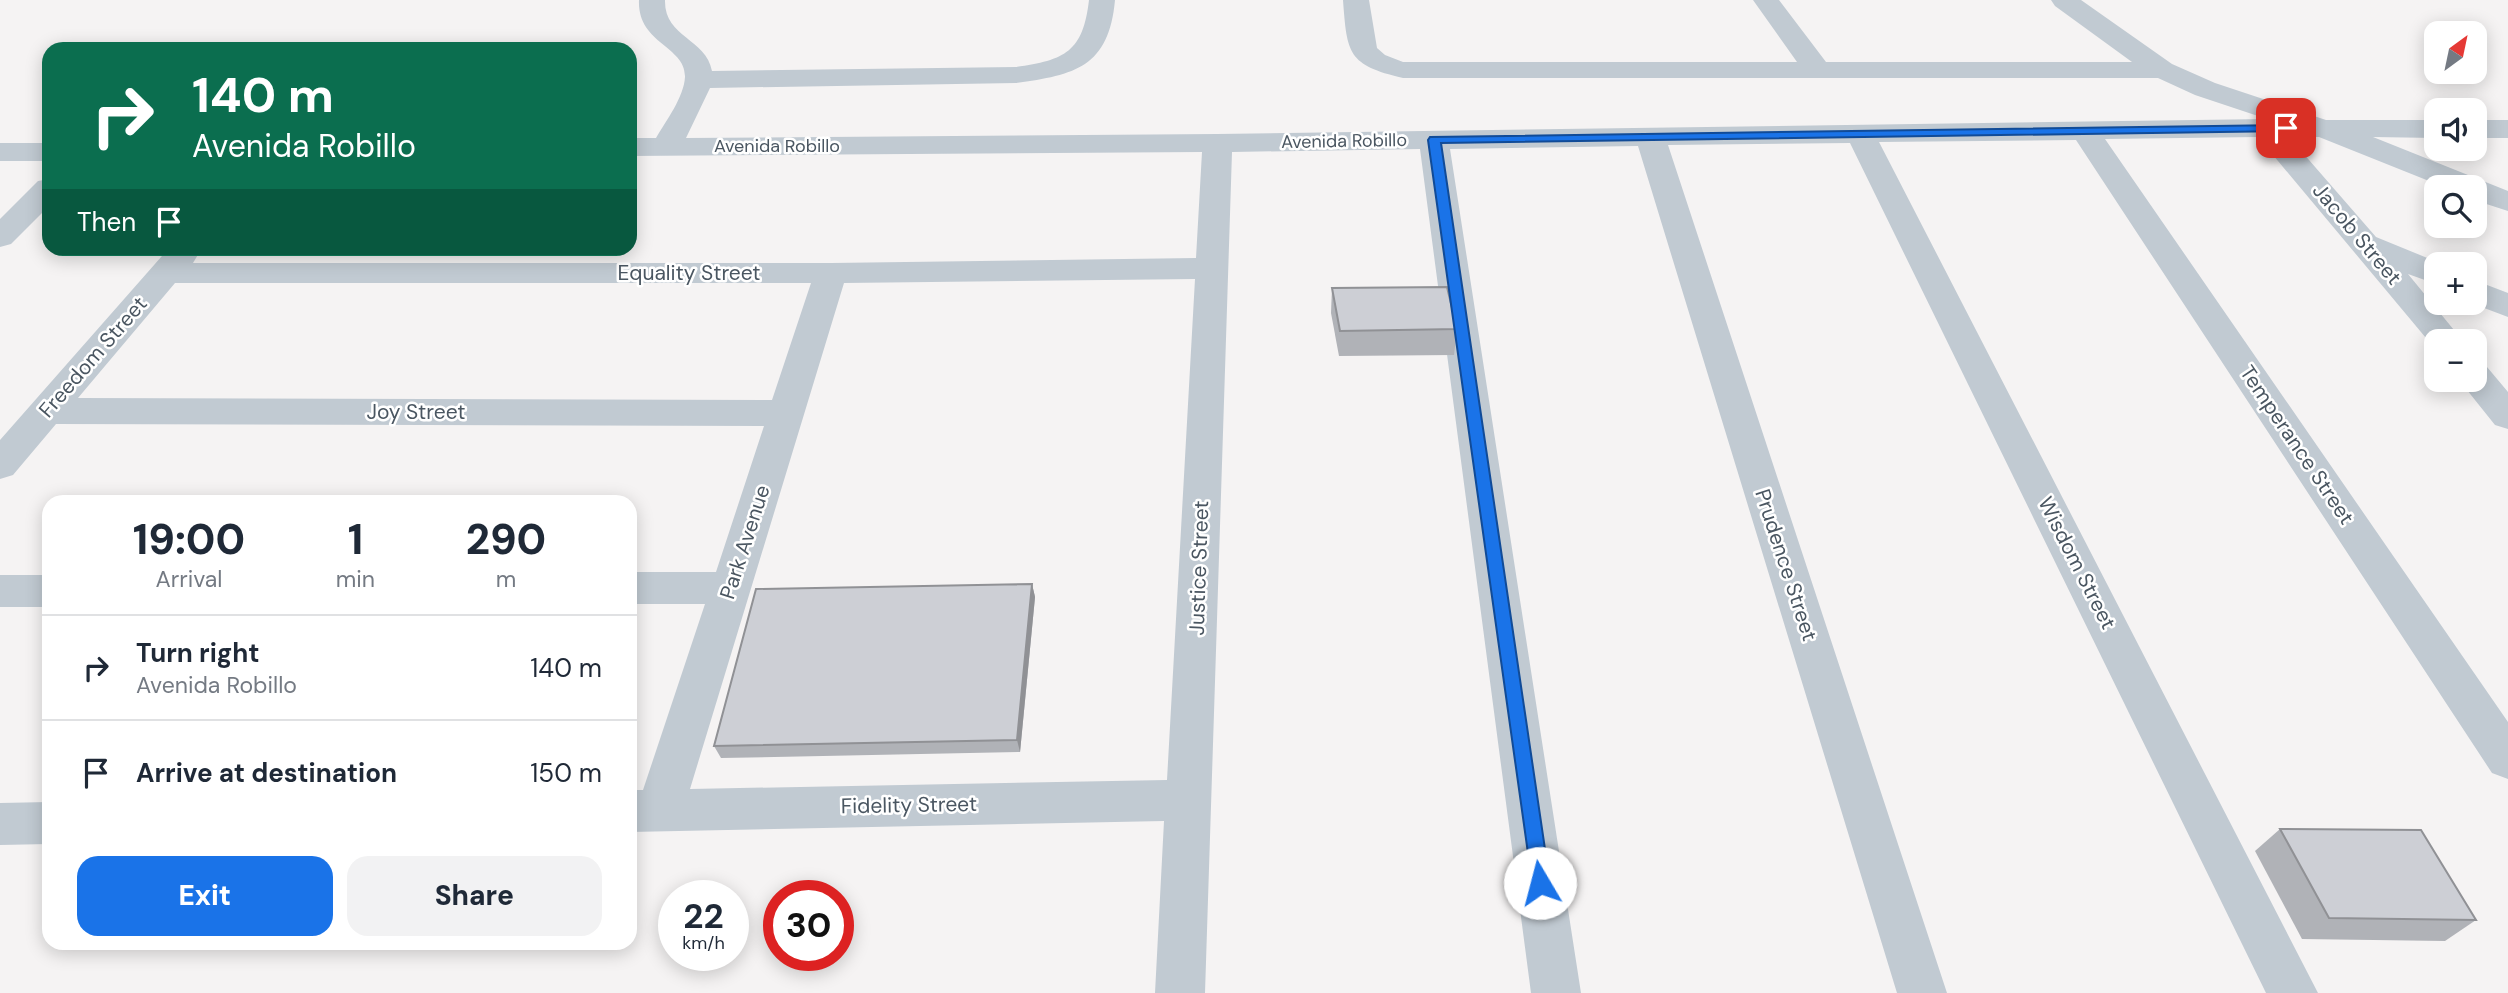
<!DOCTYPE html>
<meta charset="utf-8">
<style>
body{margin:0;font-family:"DM Sans",sans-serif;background:#f2f2f3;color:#1f2937;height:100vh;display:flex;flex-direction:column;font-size:26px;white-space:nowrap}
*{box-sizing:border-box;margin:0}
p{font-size:23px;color:#747a83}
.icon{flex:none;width:38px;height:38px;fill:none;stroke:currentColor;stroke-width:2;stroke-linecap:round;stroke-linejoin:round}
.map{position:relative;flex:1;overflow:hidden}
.drawer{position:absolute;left:42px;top:495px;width:595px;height:455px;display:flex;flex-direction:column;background:#fff;border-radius:21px;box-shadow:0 4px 18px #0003}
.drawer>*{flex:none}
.top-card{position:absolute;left:42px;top:42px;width:595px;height:214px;border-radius:21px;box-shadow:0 4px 18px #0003;background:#0b6e4f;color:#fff;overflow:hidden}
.needle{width:46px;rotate:33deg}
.fabs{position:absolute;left:2424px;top:21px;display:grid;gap:14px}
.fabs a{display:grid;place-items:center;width:63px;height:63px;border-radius:14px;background:#fff;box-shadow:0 4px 18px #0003;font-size:35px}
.speed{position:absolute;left:658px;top:880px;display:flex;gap:14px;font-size:35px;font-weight:700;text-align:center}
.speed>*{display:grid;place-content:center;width:91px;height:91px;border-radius:50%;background:#fff;box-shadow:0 4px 18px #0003;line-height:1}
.speed small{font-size:18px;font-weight:400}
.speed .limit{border:10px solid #d22;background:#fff;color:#111}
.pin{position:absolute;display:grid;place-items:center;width:60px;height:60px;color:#fff;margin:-30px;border-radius:14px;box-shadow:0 4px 10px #0006}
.me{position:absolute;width:77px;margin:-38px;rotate:352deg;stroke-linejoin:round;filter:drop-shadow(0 0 5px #0008)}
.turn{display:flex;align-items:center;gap:24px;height:147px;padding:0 35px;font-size:32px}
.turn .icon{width:91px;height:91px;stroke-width:2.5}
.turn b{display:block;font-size:49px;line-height:60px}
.then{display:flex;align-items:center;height:66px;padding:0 35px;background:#0003;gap:14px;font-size:26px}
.eta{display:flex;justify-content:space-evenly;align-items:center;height:119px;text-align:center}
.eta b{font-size:42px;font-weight:800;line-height:49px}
.cta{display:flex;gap:14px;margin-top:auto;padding:14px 35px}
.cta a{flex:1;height:80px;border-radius:21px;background:#1a73e8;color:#fff;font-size:28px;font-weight:800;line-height:80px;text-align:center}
.cta a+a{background:#f2f2f3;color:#1f2937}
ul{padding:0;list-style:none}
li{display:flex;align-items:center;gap:21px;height:105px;padding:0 35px;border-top:2px solid #e0e1e3}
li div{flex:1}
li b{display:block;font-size:26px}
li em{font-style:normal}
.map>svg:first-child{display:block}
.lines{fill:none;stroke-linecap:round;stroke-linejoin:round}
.minor{fill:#c1cad2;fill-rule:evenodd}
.wall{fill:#b0b2b7}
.shaded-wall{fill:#909195}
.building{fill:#cdcfd5;stroke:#909195;stroke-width:2}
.route{fill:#1a73e8;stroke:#114b97;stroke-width:2}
.labels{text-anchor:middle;stroke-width:5;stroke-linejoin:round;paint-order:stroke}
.far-street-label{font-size:18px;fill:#4a5661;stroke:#fff}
.street-label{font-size:21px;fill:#4a5661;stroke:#fff}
</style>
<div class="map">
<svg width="2508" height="993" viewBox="0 0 2508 993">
<rect width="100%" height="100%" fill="#f5f3f3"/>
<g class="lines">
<g class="minor">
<path d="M 639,0 L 665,0 C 664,38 706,38 712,71 L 1016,67 C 1065,60 1083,52 1089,0 L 1115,0 C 1109,67 1075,75 1016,83 L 710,88 L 686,138 L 1217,134 L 2267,119 L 2195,95 L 2158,78 L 1403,78 C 1348,65 1347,54 1343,0 L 1369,0 L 1377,48 L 1385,55 L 1403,62 L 1797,62 L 1753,0 L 1779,0 L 1826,62 L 2132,62 L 2055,6 L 2051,0 L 2081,0 L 2172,64 L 2215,83 L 2326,120 L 2436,120 L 2436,138 L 2373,137 L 2508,191 L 2508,211 L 2474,200 L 2474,187 L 2444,187 L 2319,137 L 2289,137 L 2376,237 L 2442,264 L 2436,264 L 2436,284 L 2408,274 L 2463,341 L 2436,341 L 2436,350 L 2258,137 L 2105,139 L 2508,722 L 2508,779 L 2492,773 L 2076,140 L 1879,142 L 2318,993 L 2266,993 L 1850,143 L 1668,145 L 1947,993 L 1897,993 L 1638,146 L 1450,149 L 1581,993 L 1531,993 L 1420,149 L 1232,152 L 1205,993 L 1155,993 L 1164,821 L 630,832 L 630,790 L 643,790 L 705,604 L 630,604 L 630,572 L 716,572 L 764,426 L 56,424 L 13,475 L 0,479 L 0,440 L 169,248 L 196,248 L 199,253 L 193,263 L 831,263 L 1196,258 L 1202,152 L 630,156 L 630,138 L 656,138 C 666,121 684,97 685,77 C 686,46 637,44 639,0 ZM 1195,279 L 1167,780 L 690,789 L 844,283 ZM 175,283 L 811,283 L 772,400 L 78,398 Z"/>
<rect x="2474" y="120" width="34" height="18"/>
<rect x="0" y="143" width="49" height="18"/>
<polygon points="49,179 49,206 11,244 0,247 0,219 38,181"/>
<polygon points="2474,280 2508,293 2508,317 2471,303 2474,303"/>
<polygon points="2474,364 2487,367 2508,392 2508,429 2495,425 2459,380 2474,380"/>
<rect x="0" y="575" width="49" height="32"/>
<polygon points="49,802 49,844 0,845 0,803"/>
</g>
</g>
<g class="wall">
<polygon points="1332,288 1457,329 1454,355 1339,356 1331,313"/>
<polygon points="1032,584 1035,597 1020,752 721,758 714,746"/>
<polygon points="2280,829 2476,920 2445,941 2302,939 2255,851"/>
</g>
<polygon class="shaded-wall" points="1032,584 1035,597 1020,752 1017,740"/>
<g class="building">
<polygon points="1447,287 1457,329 1340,331 1332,288"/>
<polygon points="1032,584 1017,740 714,746 756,589"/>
<polygon points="2280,829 2421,830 2476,920 2329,918"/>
</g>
<polygon class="route" points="2286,125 2292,128 2290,131 1441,143 1550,883 1547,889 1540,892 1533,889 1428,140 1430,137"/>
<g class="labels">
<g class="far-street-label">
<text transform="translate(1344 141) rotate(-1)" y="6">Avenida Robillo</text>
<text x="777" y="152">Avenida Robillo</text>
</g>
<g class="street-label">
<text transform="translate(2357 234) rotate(50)" y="7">Jacob Street</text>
<text x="689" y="280">Equality Street</text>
<text transform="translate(93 357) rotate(-49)" y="7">Freedom Street</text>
<text x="416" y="419">Joy Street</text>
<text transform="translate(2297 445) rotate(56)" y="7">Temperance Street</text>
<text transform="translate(745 542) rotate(-72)" y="7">Park Avenue</text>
<text transform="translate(2077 563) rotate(63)" y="7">Wisdom Street</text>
<text transform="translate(1786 565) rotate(72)" y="7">Prudence Street</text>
<text transform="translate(1199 568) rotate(-88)" y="7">Justice Street</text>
<text transform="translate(909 805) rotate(-1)" y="7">Fidelity Street</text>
</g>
</g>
</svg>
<div class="fabs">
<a><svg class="needle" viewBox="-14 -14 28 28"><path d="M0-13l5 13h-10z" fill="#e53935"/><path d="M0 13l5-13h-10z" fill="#747a83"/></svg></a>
<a><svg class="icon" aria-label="sound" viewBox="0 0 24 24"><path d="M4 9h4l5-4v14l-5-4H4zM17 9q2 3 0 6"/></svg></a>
<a><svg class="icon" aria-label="search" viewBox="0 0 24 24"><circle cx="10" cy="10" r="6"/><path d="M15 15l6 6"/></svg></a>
<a>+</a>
<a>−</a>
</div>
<div class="speed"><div>22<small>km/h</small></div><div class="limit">30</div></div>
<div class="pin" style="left:2286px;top:128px;background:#d93025"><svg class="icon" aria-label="arrive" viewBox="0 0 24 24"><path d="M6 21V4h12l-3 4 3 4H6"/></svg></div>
<svg class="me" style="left:1540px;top:883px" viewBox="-20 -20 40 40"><circle r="19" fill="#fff"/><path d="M0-13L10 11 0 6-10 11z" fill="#1a73e8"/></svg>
<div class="top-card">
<div class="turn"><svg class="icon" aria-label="right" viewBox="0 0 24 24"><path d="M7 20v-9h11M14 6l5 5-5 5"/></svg><div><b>140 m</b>Avenida Robillo</div></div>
<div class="then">Then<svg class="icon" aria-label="arrive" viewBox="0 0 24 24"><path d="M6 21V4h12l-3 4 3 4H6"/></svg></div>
</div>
<section class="drawer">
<div class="eta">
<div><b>19:00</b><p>Arrival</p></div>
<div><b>1</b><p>min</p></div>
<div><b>290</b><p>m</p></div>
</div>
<ul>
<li><svg class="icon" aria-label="right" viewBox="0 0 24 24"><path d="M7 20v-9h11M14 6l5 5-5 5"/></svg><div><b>Turn right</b><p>Avenida Robillo</p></div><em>140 m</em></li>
<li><svg class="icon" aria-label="arrive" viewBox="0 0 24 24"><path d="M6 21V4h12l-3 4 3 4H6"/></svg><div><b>Arrive at destination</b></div><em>150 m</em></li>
</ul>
<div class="cta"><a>Exit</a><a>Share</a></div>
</section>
</div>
